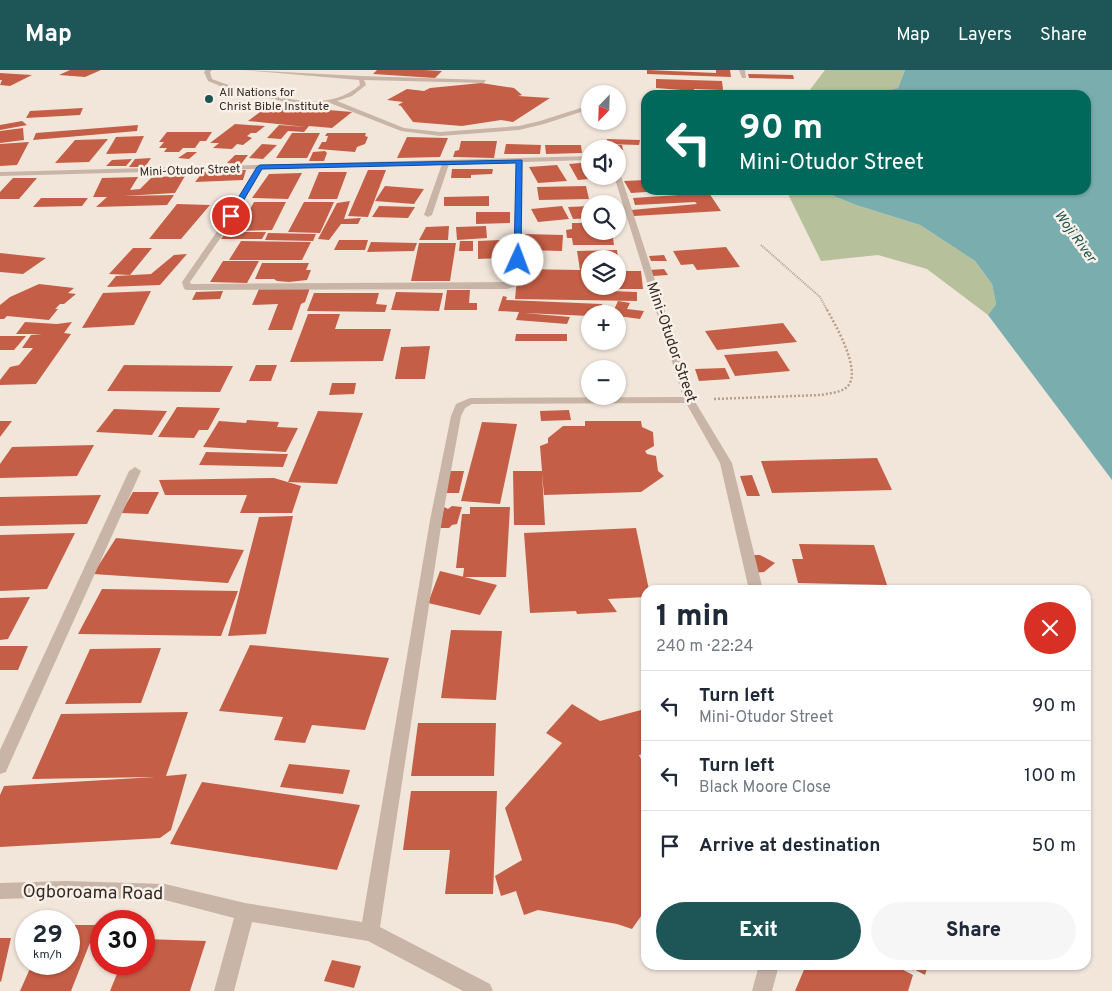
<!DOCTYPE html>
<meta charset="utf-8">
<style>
body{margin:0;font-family:Overpass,sans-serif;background:#f6f6f7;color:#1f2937;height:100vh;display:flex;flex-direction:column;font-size:19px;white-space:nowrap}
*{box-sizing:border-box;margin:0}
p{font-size:16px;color:#747a83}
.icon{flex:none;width:28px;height:28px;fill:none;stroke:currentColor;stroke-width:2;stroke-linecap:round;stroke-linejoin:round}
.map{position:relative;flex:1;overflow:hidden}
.panel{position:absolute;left:641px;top:515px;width:450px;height:385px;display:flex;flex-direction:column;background:#fff;border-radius:15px;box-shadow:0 1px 4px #0004}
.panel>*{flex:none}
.banner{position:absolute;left:641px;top:20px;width:450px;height:105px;border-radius:15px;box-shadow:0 1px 4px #0004;background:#00695c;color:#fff;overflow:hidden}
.needle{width:32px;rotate:203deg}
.tools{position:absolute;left:581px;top:15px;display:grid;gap:10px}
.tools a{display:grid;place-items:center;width:45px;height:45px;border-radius:50%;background:#fff;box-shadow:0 1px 4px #0004;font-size:25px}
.speed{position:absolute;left:15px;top:840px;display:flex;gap:10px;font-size:25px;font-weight:700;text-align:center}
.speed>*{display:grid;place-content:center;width:65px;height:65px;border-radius:50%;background:#fff;box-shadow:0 1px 4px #0004;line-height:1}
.speed small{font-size:12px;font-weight:400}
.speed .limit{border:8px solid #d22;background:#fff;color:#111}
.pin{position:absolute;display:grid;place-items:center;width:42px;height:42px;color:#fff;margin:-21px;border:2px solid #fff;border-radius:50%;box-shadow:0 1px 5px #0007}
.me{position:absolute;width:55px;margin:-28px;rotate:2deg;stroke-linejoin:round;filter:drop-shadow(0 0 4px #0008)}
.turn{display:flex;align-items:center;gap:18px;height:105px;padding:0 15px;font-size:22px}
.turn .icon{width:65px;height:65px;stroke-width:2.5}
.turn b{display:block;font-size:35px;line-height:42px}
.round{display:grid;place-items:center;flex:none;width:52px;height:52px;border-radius:26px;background:#f6f6f7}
.head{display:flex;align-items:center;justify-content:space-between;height:85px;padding:0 15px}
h1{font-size:30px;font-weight:800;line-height:38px}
.action{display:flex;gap:10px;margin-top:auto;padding:10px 15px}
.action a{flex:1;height:58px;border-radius:30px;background:#1e5657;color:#fff;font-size:20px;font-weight:800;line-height:58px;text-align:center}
.action a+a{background:#f6f6f7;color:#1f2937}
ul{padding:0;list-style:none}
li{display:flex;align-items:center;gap:15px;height:70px;padding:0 15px;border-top:1px solid #e0e1e3}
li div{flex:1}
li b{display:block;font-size:19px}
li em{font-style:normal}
header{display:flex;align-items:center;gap:30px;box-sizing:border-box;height:70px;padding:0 25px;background:#1e5657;color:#fff}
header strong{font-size:24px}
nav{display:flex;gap:28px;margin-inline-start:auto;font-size:18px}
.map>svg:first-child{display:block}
.green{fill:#b6c09b}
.water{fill:#7aaeae}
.building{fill:#c55e46}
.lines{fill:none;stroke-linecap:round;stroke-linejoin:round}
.path-far1{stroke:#b59f91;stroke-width:2;stroke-dasharray:1 1;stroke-linecap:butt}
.path{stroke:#b59f91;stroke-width:2.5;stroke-dasharray:2 2;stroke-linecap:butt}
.minor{fill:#c9b5a7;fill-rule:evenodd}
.route{fill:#1a73e8;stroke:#114b97}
.poi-dot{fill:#1e5657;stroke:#f9f0e7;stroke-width:2}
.labels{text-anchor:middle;stroke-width:5;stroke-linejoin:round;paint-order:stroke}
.far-poi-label{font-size:12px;fill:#362b28;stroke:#f9f0e7;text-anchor:start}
.far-street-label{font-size:12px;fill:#362b28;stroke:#f9f0e7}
.far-water-label{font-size:14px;font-style:italic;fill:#1e5657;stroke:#f9f0e7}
.street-label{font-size:15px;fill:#362b28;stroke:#f9f0e7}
.near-street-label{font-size:18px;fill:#362b28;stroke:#f9f0e7}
</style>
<header>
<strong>Map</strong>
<nav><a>Map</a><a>Layers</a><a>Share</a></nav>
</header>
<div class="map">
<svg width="1112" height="921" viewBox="0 0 1112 921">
<rect width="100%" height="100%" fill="#f2e6db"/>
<g class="green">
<polygon points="825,0 905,0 898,18 870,25 806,25"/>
<polygon points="786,120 819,120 856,135 920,155 975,191 992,214 996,234 988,245 927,199 878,185 821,191"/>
</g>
<polygon class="water" points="905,0 1112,0 1112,410 988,245 996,234 992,214 975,191 920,155 856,135 819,120 1086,120 1086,25 870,25 898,18"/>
<g class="building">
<polygon points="70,0 101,0 85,7 59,5"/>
<polygon points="377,0 424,0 442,1 435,8 373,4"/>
<polygon points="647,0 716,3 716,0 730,0 731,7 647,4"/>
<polygon points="0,3 32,5 10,16 0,15 2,10 0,10"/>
<polygon points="748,4 793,5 794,9 749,8"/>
<polygon points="656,9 722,11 723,20 694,19 694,21 656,18"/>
<polygon points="481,13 514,18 522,25 518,26 550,28 513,52 501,50 462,56 413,52 401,36 398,35 403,32 387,30 407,19 424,21 430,18"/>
<polygon points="269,35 352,42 332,58 309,56 304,62 288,61 281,69 267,68 279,55 306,57 248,51"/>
<polygon points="83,38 80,45 26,48 30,41"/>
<polygon points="22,51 27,55 0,60 0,55"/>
<polygon points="235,54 265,56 256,63 251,63 247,66 252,68 243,75 237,74 232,79 213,78 219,73 210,73"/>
<polygon points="138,55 137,61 33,70 36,63"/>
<polygon points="23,58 24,70 0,73 0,61"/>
<polygon points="167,62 212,62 206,71 200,71 195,78 183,78 179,82 164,82 167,78 159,78 164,72 159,72"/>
<polygon points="292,63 320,63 307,88 276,88"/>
<polygon points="327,63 366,63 365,66 368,67 365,74 357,77 355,82 318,79 322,72 326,72 328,66 325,66"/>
<polygon points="144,66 136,83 106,84 116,67"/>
<polygon points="407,67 448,68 440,87 397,88"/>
<polygon points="108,69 89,92 55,93 75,70"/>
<polygon points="607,69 640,70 639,75 606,74"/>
<polygon points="461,71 497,71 494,88 453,87 455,81 459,80"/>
<polygon points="29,72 17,95 0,96 0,74"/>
<polygon points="262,74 277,75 263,89 249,88"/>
<polygon points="506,74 541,75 540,84 504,84"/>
<polygon points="545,75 581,75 582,83 546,84"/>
<polygon points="602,75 622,75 623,80 602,79"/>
<polygon points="325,81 327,83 324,91 309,91 313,82"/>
<polygon points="187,82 197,82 189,89 178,88"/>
<polygon points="235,85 248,85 241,94 227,93"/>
<polygon points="151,88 145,97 129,97 135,89"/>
<polygon points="132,89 126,96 106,96 112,90"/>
<polygon points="590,92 590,106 599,106 601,108 578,110 569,94"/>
<polygon points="557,95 567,111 538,113 529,97"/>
<polygon points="452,99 493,99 492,104 471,105 471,108 451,108"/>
<polygon points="246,100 243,110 195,112 203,102"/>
<polygon points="368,100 386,100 368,147 348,146"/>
<polygon points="319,102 347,102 337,129 308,129"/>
<polygon points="302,103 288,129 252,128 269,104"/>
<polygon points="185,106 175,123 123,126 174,125 167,135 96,137 107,127 93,127 102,108 138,107 130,120 140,119 152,107"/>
<polygon points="13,108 37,108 19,129 0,129 0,122"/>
<polygon points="646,110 646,120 662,121 631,123 624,111"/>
<polygon points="385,116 424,119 414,134 375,131"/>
<polygon points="586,116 589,129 539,130 537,117"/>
<polygon points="709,123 721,141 634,146 631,140 697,134 695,132 635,135 633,128"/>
<polygon points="489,126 489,136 444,136 444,127"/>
<polygon points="41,128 88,128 82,136 33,137"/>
<polygon points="350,131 344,149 361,148 358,154 341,154 329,170 318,169 337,133"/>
<polygon points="254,132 286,132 272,160 238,161"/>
<polygon points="304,132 334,132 320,163 288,162"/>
<polygon points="177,134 210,135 181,169 149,169"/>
<polygon points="379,136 415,137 408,148 372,147"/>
<polygon points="562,136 569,149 538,152 531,139"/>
<polygon points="590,136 590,148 573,149 568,137"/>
<polygon points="476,142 510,142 510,153 476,154"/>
<polygon points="572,153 590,153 590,161 612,161 614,175 573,175 572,168 567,168 566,160 572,159"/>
<polygon points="449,156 448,170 419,170 426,157"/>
<polygon points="486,156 487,168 457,170 456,157"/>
<polygon points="226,162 266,162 262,169 221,169"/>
<polygon points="268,163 316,164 313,171 265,170"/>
<polygon points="525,164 563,165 562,181 523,180"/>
<polygon points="339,170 368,170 365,180 334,180"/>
<polygon points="500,170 501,188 478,189 478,171"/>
<polygon points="241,171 311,172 302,190 229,190"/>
<polygon points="460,171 473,171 473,181 459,181"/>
<polygon points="371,172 417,173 414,181 367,182"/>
<polygon points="419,173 456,173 450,211 411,211"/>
<polygon points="726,177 740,197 697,200 693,194 681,195 673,181"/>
<polygon points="133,178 152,178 130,205 109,204"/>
<polygon points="617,180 618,188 590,189 590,200 583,200 590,200 590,216 618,216 618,201 641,201 643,219 617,219 610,221 637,222 637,231 515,229 518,199 580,200 577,181"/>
<polygon points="0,183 46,188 23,204 0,202"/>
<polygon points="187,184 160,215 107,217 116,206 151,204 174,185"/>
<polygon points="664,185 667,191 651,191 649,186"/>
<polygon points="223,191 259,191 247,213 210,212"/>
<polygon points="262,193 309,193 306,200 311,200 307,210 289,212 277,211 274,209 255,209"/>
<polygon points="664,199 668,205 653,206 649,200"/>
<polygon points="39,214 74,218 68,223 76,224 64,234 60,234 55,239 58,239 49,250 7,246 4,249 0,249 0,235 10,227"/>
<polygon points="310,218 305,232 301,234 292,260 268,260 278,234 252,235 259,219"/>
<polygon points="447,220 470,220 469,233 477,233 477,240 444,240"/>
<polygon points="151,221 134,255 82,258 103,223"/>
<polygon points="223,221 220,229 192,230 196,222"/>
<polygon points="396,222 443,223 439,241 391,240"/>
<polygon points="314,223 379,223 376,234 387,235 385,242 307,241"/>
<polygon points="503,226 507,227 506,230 602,234 601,244 590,244 590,246 524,243 570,247 567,254 516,250 519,242 498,241"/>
<polygon points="618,231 630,233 627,239 644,241 640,249 618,246 618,244 612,244"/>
<polygon points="308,244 340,244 335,259 391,259 383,291 290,292"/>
<polygon points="25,252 57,254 72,252 64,263 71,264 36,314 0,315 0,310 10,297 19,295 33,278 22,278 31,265 42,264 16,264"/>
<polygon points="783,253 797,272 717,280 705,261"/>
<polygon points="516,264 567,264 567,271 515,271"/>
<polygon points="0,266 26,266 14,280 0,280"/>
<polygon points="430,276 425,309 395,309 401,277"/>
<polygon points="777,281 790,301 735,306 724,285"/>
<polygon points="124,295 233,296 220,322 107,321"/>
<polygon points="256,295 277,295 271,311 249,311"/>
<polygon points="725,298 730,309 699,311 695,299"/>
<polygon points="332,313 356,313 354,324 329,325"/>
<polygon points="177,337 220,338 208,360 199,360 194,368 158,367"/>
<polygon points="114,339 167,341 152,365 96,362"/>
<polygon points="569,340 571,350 541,351 540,341"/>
<polygon points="318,341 363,343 337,414 288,412"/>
<polygon points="247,350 279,352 277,357 298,358 286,382 203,377 219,351 246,353"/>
<polygon points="0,351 12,351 0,367"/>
<polygon points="585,351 641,351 642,357 653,362 654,376 645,381 647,384 656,386 658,401 664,406 641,422 544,425 542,403 545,455 514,455 513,401 542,401 540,376 548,373 548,368 563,356 585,356"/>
<polygon points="482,352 517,354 500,434 461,431"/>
<polygon points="94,375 77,406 0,408 0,394 12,377"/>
<polygon points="206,382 288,384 283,397 199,395"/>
<polygon points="877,388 892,420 772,423 761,391"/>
<polygon points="449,401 464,401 459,423 445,423"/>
<polygon points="752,405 760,426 747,426 740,406"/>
<polygon points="274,408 301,416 292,443 240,443 247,425 165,425 159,410"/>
<polygon points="133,422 159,422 148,444 121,443"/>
<polygon points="101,425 87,454 0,456 0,427"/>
<polygon points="452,436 462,437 457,454 452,455 449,458 440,458 444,437 448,439"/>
<polygon points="470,437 510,437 506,507 463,507 464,498 456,498 462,444 470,444"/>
<polygon points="293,446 266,564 228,566 259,447"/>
<polygon points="636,458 649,520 646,520 646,527 608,529 617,542 577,544 576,541 530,543 524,463"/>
<polygon points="75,463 47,519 0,521 0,465"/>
<polygon points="116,468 244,480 228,513 93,504"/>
<polygon points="799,474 874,475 887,515 798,513 792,489 803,489"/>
<polygon points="748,485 760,485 775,493 764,502 753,503"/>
<polygon points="440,501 497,515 480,545 428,533"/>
<polygon points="102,519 238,521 221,566 78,564"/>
<polygon points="30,527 8,569 0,570 0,528"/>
<polygon points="451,560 502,561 496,630 441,628"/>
<polygon points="250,575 389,588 365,660 312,655 305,673 274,670 283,647 219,641"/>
<polygon points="0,576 28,576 18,600 0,600"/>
<polygon points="161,578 141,633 65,634 90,579"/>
<polygon points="572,634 600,651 641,640 646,651 646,683 639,685 646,700 646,800 642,806 646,808 646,839 632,859 617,854 538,840 524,845 516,821 501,826 495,806 522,790 505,738 562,673 546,663"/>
<polygon points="188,642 166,706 187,704 171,760 160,768 0,777 0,725 4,716 155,707 32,709 61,644"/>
<polygon points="418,653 496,653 494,706 411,706"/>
<polygon points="289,694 350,700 343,724 280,717"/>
<polygon points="202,712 360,735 337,800 170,774"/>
<polygon points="411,721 497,721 493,824 445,824 450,780 403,780"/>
<polygon points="69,855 97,855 71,921 20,921 32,894 69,894"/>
<polygon points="0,868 11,868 1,912 0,911"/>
<polygon points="144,869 206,871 190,921 110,921 121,894 144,894"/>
<polygon points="332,890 361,896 354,918 324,911"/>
<polygon points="806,895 848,897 848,895 894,895 913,905 908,921 795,921"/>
<polygon points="906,895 928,895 925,905"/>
</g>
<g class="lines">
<polyline class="path-far1" points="761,175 820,227 827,240"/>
<path class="path" d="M 714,329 L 821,325 C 830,323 840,323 847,317 C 863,302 835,254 826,238"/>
<g class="minor">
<path d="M 206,0 L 212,0 L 210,2 L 212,9 C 229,16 246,20 264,24 C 297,31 332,39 360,15 L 359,10 L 242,0 L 361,6 L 486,10 L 484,13 L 364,10 L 366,15 L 352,26 L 337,31 L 404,58 L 440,62 L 519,56 L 540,51 L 590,35 L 590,39 L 544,54 L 519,60 L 440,66 L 401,61 L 330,33 L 299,35 L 225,18 L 208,11 L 204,2 Z"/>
<polygon points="739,0 745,0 746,8 742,8"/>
<path d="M 590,86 L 590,90 L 523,92 L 521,209 L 516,216 L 507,219 L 187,220 L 184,219 L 182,212 L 227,147 L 255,99 L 0,106 L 0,102 ZM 517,92 L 513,209 L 510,212 L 191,214 L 190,212 L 235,147 L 262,99 L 442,94 L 424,145 L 428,147 L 432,145 L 449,94 Z"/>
<polygon points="618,104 621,106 694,330 732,393 763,520 749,520 720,393 686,333 472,334 465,338 461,346 442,450 380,857 490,914 493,921 463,921 368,871 252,852 234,921 214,921 234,848 165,830 66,827 0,829 0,813 66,811 165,814 245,833 362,852 430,450 451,346 456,334 470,328 683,327 614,106 618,106"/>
<polygon points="135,397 141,401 8,697 6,702 0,704 0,680 129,401"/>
<polygon points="759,895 779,895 772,921 752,921"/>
</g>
</g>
<polygon class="route" points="522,90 521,190 518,192 514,190 516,93 262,99 233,148 227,146 257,97 260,95"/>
<circle class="poi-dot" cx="209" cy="29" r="5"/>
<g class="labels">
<g class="far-poi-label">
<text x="219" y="26">All Nations for<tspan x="219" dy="14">Christ Bible Institute</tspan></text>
</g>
<g class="far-street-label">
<text transform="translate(190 100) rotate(-2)" y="4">Mini-Otudor Street</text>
</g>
<g class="far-water-label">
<text transform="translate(1076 166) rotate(54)" y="5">Woji River</text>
</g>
<g class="street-label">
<text transform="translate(672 272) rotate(71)" y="5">Mini-Otudor Street</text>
</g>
<g class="near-street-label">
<text transform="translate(93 822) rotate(1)" y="6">Ogboroama Road</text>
</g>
</g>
</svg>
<div class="tools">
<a><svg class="needle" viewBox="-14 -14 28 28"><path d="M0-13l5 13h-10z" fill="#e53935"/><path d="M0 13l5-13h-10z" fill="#747a83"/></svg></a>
<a><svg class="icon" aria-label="sound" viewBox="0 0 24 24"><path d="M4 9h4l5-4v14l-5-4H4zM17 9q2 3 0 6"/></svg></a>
<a><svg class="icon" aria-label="search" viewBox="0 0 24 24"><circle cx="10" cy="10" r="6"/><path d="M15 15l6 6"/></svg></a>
<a><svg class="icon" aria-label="layers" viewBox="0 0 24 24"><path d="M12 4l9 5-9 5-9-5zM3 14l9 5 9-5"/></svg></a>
<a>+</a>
<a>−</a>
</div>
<div class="speed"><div>29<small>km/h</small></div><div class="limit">30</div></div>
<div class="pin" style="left:231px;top:146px;background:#d93025"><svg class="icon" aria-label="arrive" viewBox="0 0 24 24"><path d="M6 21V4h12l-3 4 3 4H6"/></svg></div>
<svg class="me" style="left:518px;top:190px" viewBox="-20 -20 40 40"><circle r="19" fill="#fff"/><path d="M0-13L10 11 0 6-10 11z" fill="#1a73e8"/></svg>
<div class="banner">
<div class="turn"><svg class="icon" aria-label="left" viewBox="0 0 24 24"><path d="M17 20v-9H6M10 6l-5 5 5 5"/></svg><div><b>90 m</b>Mini-Otudor Street</div></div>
</div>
<section class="panel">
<div class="head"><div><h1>1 min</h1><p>240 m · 22:24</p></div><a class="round" style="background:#d93025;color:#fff"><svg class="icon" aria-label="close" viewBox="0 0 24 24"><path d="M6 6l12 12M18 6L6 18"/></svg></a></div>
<ul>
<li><svg class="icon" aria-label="left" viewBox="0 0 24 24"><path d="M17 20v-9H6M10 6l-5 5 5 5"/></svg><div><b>Turn left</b><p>Mini-Otudor Street</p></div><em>90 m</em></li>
<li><svg class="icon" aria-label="left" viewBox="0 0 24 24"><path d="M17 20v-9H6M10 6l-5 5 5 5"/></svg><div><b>Turn left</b><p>Black Moore Close</p></div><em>100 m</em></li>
<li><svg class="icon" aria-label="arrive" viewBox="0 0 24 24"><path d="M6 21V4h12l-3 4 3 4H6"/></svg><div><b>Arrive at destination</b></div><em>50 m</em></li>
</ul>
<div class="action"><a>Exit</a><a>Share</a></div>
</section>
</div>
